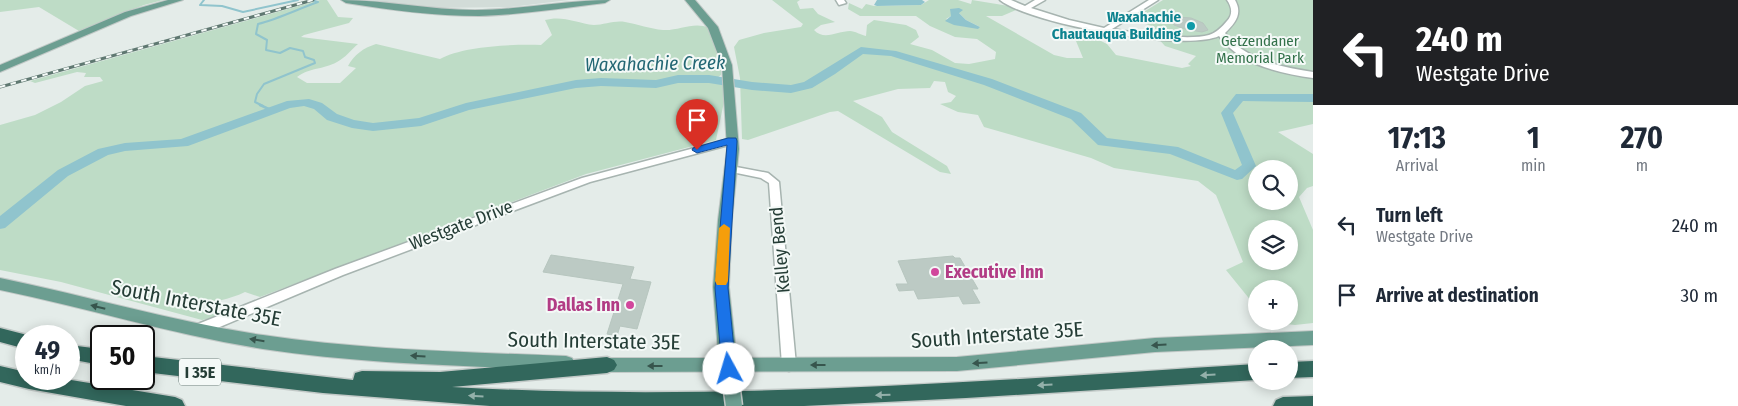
<!DOCTYPE html>
<meta charset="utf-8">
<style>
body{margin:0;font-family:"Fira Sans Condensed",sans-serif;background:#f2f2f3;color:#1f2937;height:100vh;display:flex;flex-direction:column;font-size:19px;white-space:nowrap}
*{box-sizing:border-box;margin:0}
p{font-size:16px;color:#747a83}
.icon{flex:none;width:28px;height:28px;fill:none;stroke:currentColor;stroke-width:2;stroke-linecap:round;stroke-linejoin:round}
.map{position:relative;flex:1;overflow:hidden}
.side{display:flex;flex-direction:column;background:#fff;width:425px}
.side>*{flex:none}
.banner{background:#202124;color:#fff;overflow:hidden}
.controls{position:absolute;left:1248px;top:160px;display:grid;gap:10px}
.controls a{display:grid;place-items:center;width:50px;height:50px;border-radius:50%;background:#fff;box-shadow:0 2px 12px #0003;font-size:25px}
.speed{position:absolute;left:15px;top:325px;display:flex;gap:10px;font-size:25px;font-weight:700;text-align:center}
.speed>*{display:grid;place-content:center;width:65px;height:65px;border-radius:50%;background:#fff;box-shadow:0 2px 12px #0003;line-height:1}
.speed small{font-size:12px;font-weight:400}
.speed .limit{border:2px solid #111;border-radius:8px;background:#fff;color:#111}
.pin{position:absolute;display:grid;place-items:center;width:42px;height:42px;color:#fff;margin:-51px -21px;border-radius:50% 50% 50% 0;rotate:-45deg;box-shadow:0 0 5px #0007}
.pin .icon{rotate:45deg}
.me{position:absolute;width:55px;margin:-28px;rotate:354deg;stroke-linejoin:round;filter:drop-shadow(0 0 4px #0008)}
.turn{display:flex;align-items:center;gap:18px;height:105px;padding:0 20px;font-size:22px}
.turn .icon{width:65px;height:65px;stroke-width:2.5}
.turn b{display:block;font-size:35px;line-height:42px}
.eta{display:flex;justify-content:space-evenly;align-items:center;height:85px;text-align:center}
.eta b{font-size:30px;font-weight:700;line-height:35px}
ul{padding:0;list-style:none}
li{display:flex;align-items:center;gap:15px;height:70px;padding:0 20px}
li div{flex:1}
li b{display:block;font-size:19px}
li em{font-style:normal}
main{display:flex;flex:1;min-height:0}
.map>svg:first-child{display:block}
.built{fill:#d2dcd8}
.green{fill:#bedcc6;fill-rule:evenodd}
.water{fill:#90c4cd}
.lines{fill:none;stroke-linecap:round;stroke-linejoin:round}
.stream-far1{stroke:#90c4cd;stroke-width:2}
.stream{stroke:#90c4cd;stroke-width:2.5}
.river{fill:#90c4cd;fill-rule:evenodd}
.building{fill:#bccac4;stroke:#b7c6bf}
.minor-casing{stroke:#a7b4b0;stroke-width:3}
.major-casing{stroke:#c2c9c7;stroke-width:2}
.highway-casing{stroke:#c2c9c7;stroke-width:3}
.minor{fill:#fff;fill-rule:evenodd}
.major{fill:#6c9e91;fill-rule:evenodd}
.highway{fill:#32675c;fill-rule:evenodd}
.rail-casing{stroke:#5f7871;stroke-width:3}
.rail{stroke:#f4f9f7;stroke-width:2;stroke-dasharray:5.5;stroke-linecap:butt}
.major-bridge-casing{stroke:#c2c9c7;stroke-width:19;stroke-linecap:butt}
.major-bridge{stroke:#6c9e91;stroke-width:16}
.oneway{fill:#37554d}
.oneway2{fill:#93b0aa}
.route{fill:#1a73e8;stroke:#114b97}
.slow{fill:#f59e0b}
.culture-dot{fill:#0f9aa8;stroke:#f4f9f7;stroke-width:2}
.hotel-dot{fill:#d1479c;stroke:#f4f9f7;stroke-width:2}
.labels{text-anchor:middle;stroke-width:4;stroke-linejoin:round;paint-order:stroke}
.far-culture-label{font-size:15px;font-weight:bold;fill:#0d838f;stroke:#f4f9f7;text-anchor:end}
.far-park-label{font-size:15px;fill:#32714a;stroke:#f4f9f7}
.shield{fill:#f4f9f7;stroke:#637570;stroke-width:1}
.shield-label{font-size:16px;font-weight:bold;fill:#253d36}
.street-label{font-size:18px;fill:#253d36;stroke:#f4f9f7}
.hotel-label{font-size:18px;font-weight:bold;fill:#b23c85;stroke:#f4f9f7;text-anchor:start}
.water-label{font-size:19px;font-style:italic;fill:#236774;stroke:#f4f9f7}
.near-street-label{font-size:21px;fill:#253d36;stroke:#f4f9f7}
</style>
<main>
<div class="map">
<svg width="1313" height="406" viewBox="0 0 1313 406">
<rect width="100%" height="100%" fill="#e4ece9"/>
<polygon class="built" points="370,0 569,0 511,7 431,8"/>
<g class="green">
<polygon points="0,0 163,0 144,5 79,31 39,7 0,12"/>
<path d="M 320,0 L 327,0 L 338,17 L 353,18 L 349,23 L 304,35 L 301,37 L 358,44 C 351,50 345,58 337,62 C 322,70 311,67 297,77 L 307,83 L 340,83 L 356,68 L 348,66 C 354,55 363,48 376,44 L 440,59 C 463,46 514,44 541,45 L 552,35 L 545,20 C 562,15 577,23 594,25 C 604,25 615,20 625,22 C 638,24 650,29 663,30 C 679,31 694,21 709,28 C 712,43 722,60 721,75 L 714,80 L 725,86 L 724,102 L 716,140 L 586,174 L 260,297 L 245,292 C 229,300 213,301 196,306 L 201,310 L 223,310 L 215,317 L 202,320 L 61,282 L 0,270 L 0,229 L 20,215 L 35,198 L 0,220 L 0,125 L 35,115 L 61,102 L 85,86 L 103,81 L 100,77 L 84,77 L 86,73 L 77,72 L 35,83 L 30,81 Z"/>
<path d="M 772,0 L 800,0 L 797,2 L 800,9 L 813,8 L 818,14 L 835,22 L 821,25 L 814,30 C 824,41 838,31 850,31 C 855,31 861,35 866,36 L 867,25 L 874,20 L 906,25 L 916,30 L 919,37 L 910,44 L 932,50 L 955,63 L 969,64 L 995,59 L 996,52 L 977,39 L 955,37 L 930,26 L 916,16 L 860,16 L 848,9 L 849,3 L 862,9 L 866,4 L 874,6 L 921,5 L 929,0 L 958,0 L 971,4 L 972,0 L 1015,7 L 1016,10 L 1002,16 L 986,16 L 1054,55 L 1067,58 L 1083,58 L 1076,41 L 1093,37 L 1107,44 L 1116,55 L 1182,68 L 1191,66 L 1188,64 L 1196,56 L 1165,46 L 1154,34 L 1155,27 L 1136,21 L 1134,18 L 1163,0 L 1313,0 L 1313,124 L 1278,132 L 1313,154 L 1313,186 L 1307,188 L 1299,197 L 1313,230 L 1313,323 L 1295,325 L 1268,322 L 1289,321 L 1289,289 L 1256,289 L 1256,307 L 1226,270 L 1243,262 L 1216,195 L 1198,181 L 1114,168 L 1091,158 L 984,127 L 978,115 L 958,112 L 940,104 L 951,102 L 956,96 L 948,92 L 945,82 L 934,81 L 930,88 L 898,89 L 853,101 L 882,117 L 892,132 L 947,166 L 951,174 L 940,172 L 838,111 L 830,112 L 748,140 L 742,139 L 740,78 L 734,47 L 739,40 L 764,33 L 801,27 L 803,24 ZM 956,9 L 960,10 L 958,12 L 966,20 L 980,27 C 967,27 957,27 946,19 L 951,16 L 951,12 ZM 1256,169 L 1289,169 L 1289,201 L 1256,201 ZM 1256,229 L 1289,229 L 1289,261 L 1256,261 Z"/>
</g>
<g class="water">
<polygon points="877,0 922,0 925,2 921,5 877,6 874,5"/>
<polygon points="959,8 963,10 959,13 966,20 980,27 978,29 954,25 945,21 951,16 950,9"/>
</g>
<g class="lines">
<g class="stream-far1">
<polyline points="204,0 200,5 222,6 243,12 298,0"/>
<path d="M 263,106 L 255,102 L 257,94 L 264,84 L 315,63 L 314,60 L 305,57 L 303,51 L 290,48 L 280,53 L 266,50 L 267,40 L 256,34 L 258,24 C 278,19 298,9 318,2 L 312,0"/>
</g>
<polyline class="stream" points="260,105 271,110"/>
<polygon class="river" points="861,47 896,51 992,79 1081,113 1107,138 1178,147 1235,170 1242,165 1221,113 1236,94 1313,94 1313,102 1243,101 1233,113 1256,166 1242,179 1237,180 1170,154 1098,145 1071,119 984,85 891,56 863,54 835,74 812,88 791,93 752,90 709,83 678,83 656,88 601,86 576,88 469,110 421,126 373,131 352,128 327,120 314,109 304,106 290,108 188,146 125,151 108,155 68,176 5,228 0,229 0,216 58,170 98,149 125,143 181,139 287,101 309,99 322,103 337,114 354,120 373,123 419,118 466,103 576,80 601,78 656,80 678,75 709,75 752,82 791,85 804,82"/>
</g>
<g class="building">
<polygon points="1178,17 1191,18 1203,23 1208,30 1202,32 1185,29 1174,25 1171,19"/>
<polygon points="551,255 634,267 630,279 651,282 637,329 620,326 617,336 607,334 623,284 543,272"/>
<polygon points="953,256 955,258 960,258 978,289 972,289 980,303 963,304 959,296 918,299 914,290 899,291 896,284 908,284 898,261"/>
</g>
<g class="lines">
<defs>
<g id="minor">
<polygon points="836,0 844,0 846,3 839,5"/>
<path d="M 1000,0 L 1011,0 L 1025,6 L 1035,0 L 1045,0 L 1031,8 L 1069,20 L 1104,28 L 1149,0 L 1158,0 L 1112,29 C 1136,33 1187,41 1209,35 C 1216,33 1222,27 1227,21 C 1233,15 1232,7 1227,0 L 1235,0 C 1243,14 1235,23 1225,33 C 1245,60 1281,67 1313,72 L 1313,78 C 1280,73 1240,65 1219,36 C 1185,52 1030,24 1000,0 Z"/>
<polygon points="732,138 737,141 736,143 590,182 343,275 203,334 198,335 193,334 191,330 193,326 335,269 582,178"/>
<polygon points="731,166 768,173 779,182 796,365 794,369 789,371 784,369 782,365 769,183 761,178 727,171 726,169 727,167"/>
</g>
<g id="major">
<polygon points="168,0 183,0 131,16 0,72 0,65 125,12"/>
<path d="M 341,0 C 386,0 430,10 475,10 C 521,10 565,0 610,0 L 605,3 C 563,8 521,15 479,16 C 434,16 390,10 346,3 Z"/>
<polygon points="685,0 695,0 718,27 732,65 739,149 732,220 729,287 736,351 733,356 728,358 957,357 1155,338 1313,331 1313,345 1155,352 957,371 600,372 594,370 591,365 594,360 600,358 726,358 721,356 718,351 713,287 718,220 727,149 722,65 708,28"/>
<path d="M 0,278 C 88,296 174,322 263,335 C 363,350 465,352 566,356 L 572,358 L 575,363 L 572,368 L 566,370 C 465,366 363,364 263,349 C 174,335 88,308 0,290 Z"/>
</g>
<g id="highway">
<polygon points="0,328 31,336 26,336 26,349 0,342"/>
<polygon points="69,345 101,349 101,365 69,359"/>
<path d="M 144,356 L 353,380 L 355,373 L 362,371 L 440,372 L 607,357 L 614,360 L 617,365 L 614,370 L 607,373 L 452,387 C 720,402 988,381 1256,364 L 1256,380 L 966,398 L 804,406 L 490,406 L 323,393 L 144,372 Z"/>
<polygon points="1313,361 1313,377 1289,378 1289,362"/>
<polygon points="0,366 26,372 26,379 65,379 175,397 182,400 185,406 126,406 29,389 0,382"/>
<polygon points="1313,396 1313,406 1273,406 1276,400 1283,397"/>
</g>
</defs>
<use href="#minor" class="minor-casing"/>
<use href="#major" class="major-casing"/>
<use href="#highway" class="highway-casing"/>
<use href="#minor" class="minor"/>
<use href="#major" class="major"/>
<use href="#highway" class="highway"/>
<defs>
<polyline id="rail" points="0,87 313,0"/>
</defs>
<use href="#rail" class="rail-casing"/>
<use href="#rail" class="rail"/>
<defs>
<polyline id="major-bridge" points="727,351 734,406"/>
</defs>
<use href="#major-bridge" class="major-bridge-casing"/>
<use href="#major-bridge" class="major-bridge"/>
</g>
<defs><path id="oneway-solid" d="M-6-.8H1V-3.2L6.5 0L1 3.2V.8H-6Z" transform="scale(1.25)"/></defs>
<g class="oneway">
<use href="#oneway-solid" transform="translate(98 307) rotate(-166)"/>
<use href="#oneway-solid" transform="translate(257 340) rotate(-171)"/>
<use href="#oneway-solid" transform="translate(1159 345) rotate(177)"/>
<use href="#oneway-solid" transform="translate(418 356) rotate(-176)"/>
<use href="#oneway-solid" transform="translate(980 363) rotate(176)"/>
<use href="#oneway-solid" transform="translate(818 365) rotate(180)"/>
<use href="#oneway-solid" transform="translate(655 366) rotate(-180)"/>
</g>
<g class="oneway2">
<use href="#oneway-solid" transform="translate(1208 375) rotate(177)"/>
<use href="#oneway-solid" transform="translate(1045 385) rotate(177)"/>
<use href="#oneway-solid" transform="translate(883 395) rotate(178)"/>
<use href="#oneway-solid" transform="translate(476 396) rotate(-177)"/>
</g>
<polygon class="route" points="728,138 736,138 737,141 728,288 736,369 734,374 729,375 724,374 722,369 715,288 727,145 697,153 692,150 693,148"/>
<polygon class="slow" points="724,224 730,228 728,281 726,285 717,285 715,281 719,228"/>
<circle class="culture-dot" cx="1191" cy="26" r="5"/>
<g class="hotel-dot">
<circle cx="935" cy="272" r="5"/>
<circle cx="630" cy="305" r="5"/>
</g>
<g class="labels">
<g class="far-culture-label">
<text x="1181" y="22">Waxahachie<tspan x="1181" dy="17">Chautauqua Building</tspan></text>
</g>
<g class="far-park-label">
<text x="1260" y="46">Getzendaner<tspan x="1260" dy="17">Memorial Park</tspan></text>
</g>
<rect class="shield" x="179" y="358.5" width="42" height="27" rx="4"/>
<g class="shield-label">
<text x="200" y="378">I 35E</text>
</g>
<g class="street-label">
<text transform="translate(461 225) rotate(-21)" y="6">Westgate Drive</text>
<text transform="translate(780 250) rotate(-95)" y="6">Kelley Bend</text>
</g>
<g class="hotel-label">
<text x="945" y="278">Executive Inn</text>
<text x="620" y="311" text-anchor="end">Dallas Inn</text>
</g>
<g class="water-label">
<text transform="translate(655 63) rotate(-1)" y="7">Waxahachie Creek</text>
</g>
<g class="near-street-label">
<text transform="translate(196 303) rotate(11)" y="7">South Interstate 35E</text>
<text transform="translate(997 335) rotate(-4)" y="7">South Interstate 35E</text>
<text transform="translate(594 341) rotate(1)" y="7">South Interstate 35E</text>
</g>
</g>
</svg>
<div class="controls">
<a><svg class="icon" aria-label="search" viewBox="0 0 24 24"><circle cx="10" cy="10" r="6"/><path d="M15 15l6 6"/></svg></a>
<a><svg class="icon" aria-label="layers" viewBox="0 0 24 24"><path d="M12 4l9 5-9 5-9-5zM3 14l9 5 9-5"/></svg></a>
<a>+</a>
<a>−</a>
</div>
<div class="speed"><div>49<small>km/h</small></div><div class="limit">50</div></div>
<div class="pin" style="left:697px;top:150px;background:#d93025"><svg class="icon" aria-label="arrive" viewBox="0 0 24 24"><path d="M6 21V4h12l-3 4 3 4H6"/></svg></div>
<svg class="me" style="left:729px;top:369px" viewBox="-20 -20 40 40"><circle r="19" fill="#fff"/><path d="M0-13L10 11 0 6-10 11z" fill="#1a73e8"/></svg>
</div>
<section class="side">
<div class="banner">
<div class="turn"><svg class="icon" aria-label="left" viewBox="0 0 24 24"><path d="M17 20v-9H6M10 6l-5 5 5 5"/></svg><div><b>240 m</b>Westgate Drive</div></div>
</div>
<div class="eta">
<div><b>17:13</b><p>Arrival</p></div>
<div><b>1</b><p>min</p></div>
<div><b>270</b><p>m</p></div>
</div>
<ul>
<li><svg class="icon" aria-label="left" viewBox="0 0 24 24"><path d="M17 20v-9H6M10 6l-5 5 5 5"/></svg><div><b>Turn left</b><p>Westgate Drive</p></div><em>240 m</em></li>
<li><svg class="icon" aria-label="arrive" viewBox="0 0 24 24"><path d="M6 21V4h12l-3 4 3 4H6"/></svg><div><b>Arrive at destination</b></div><em>30 m</em></li>
</ul>
</section>
</main>
